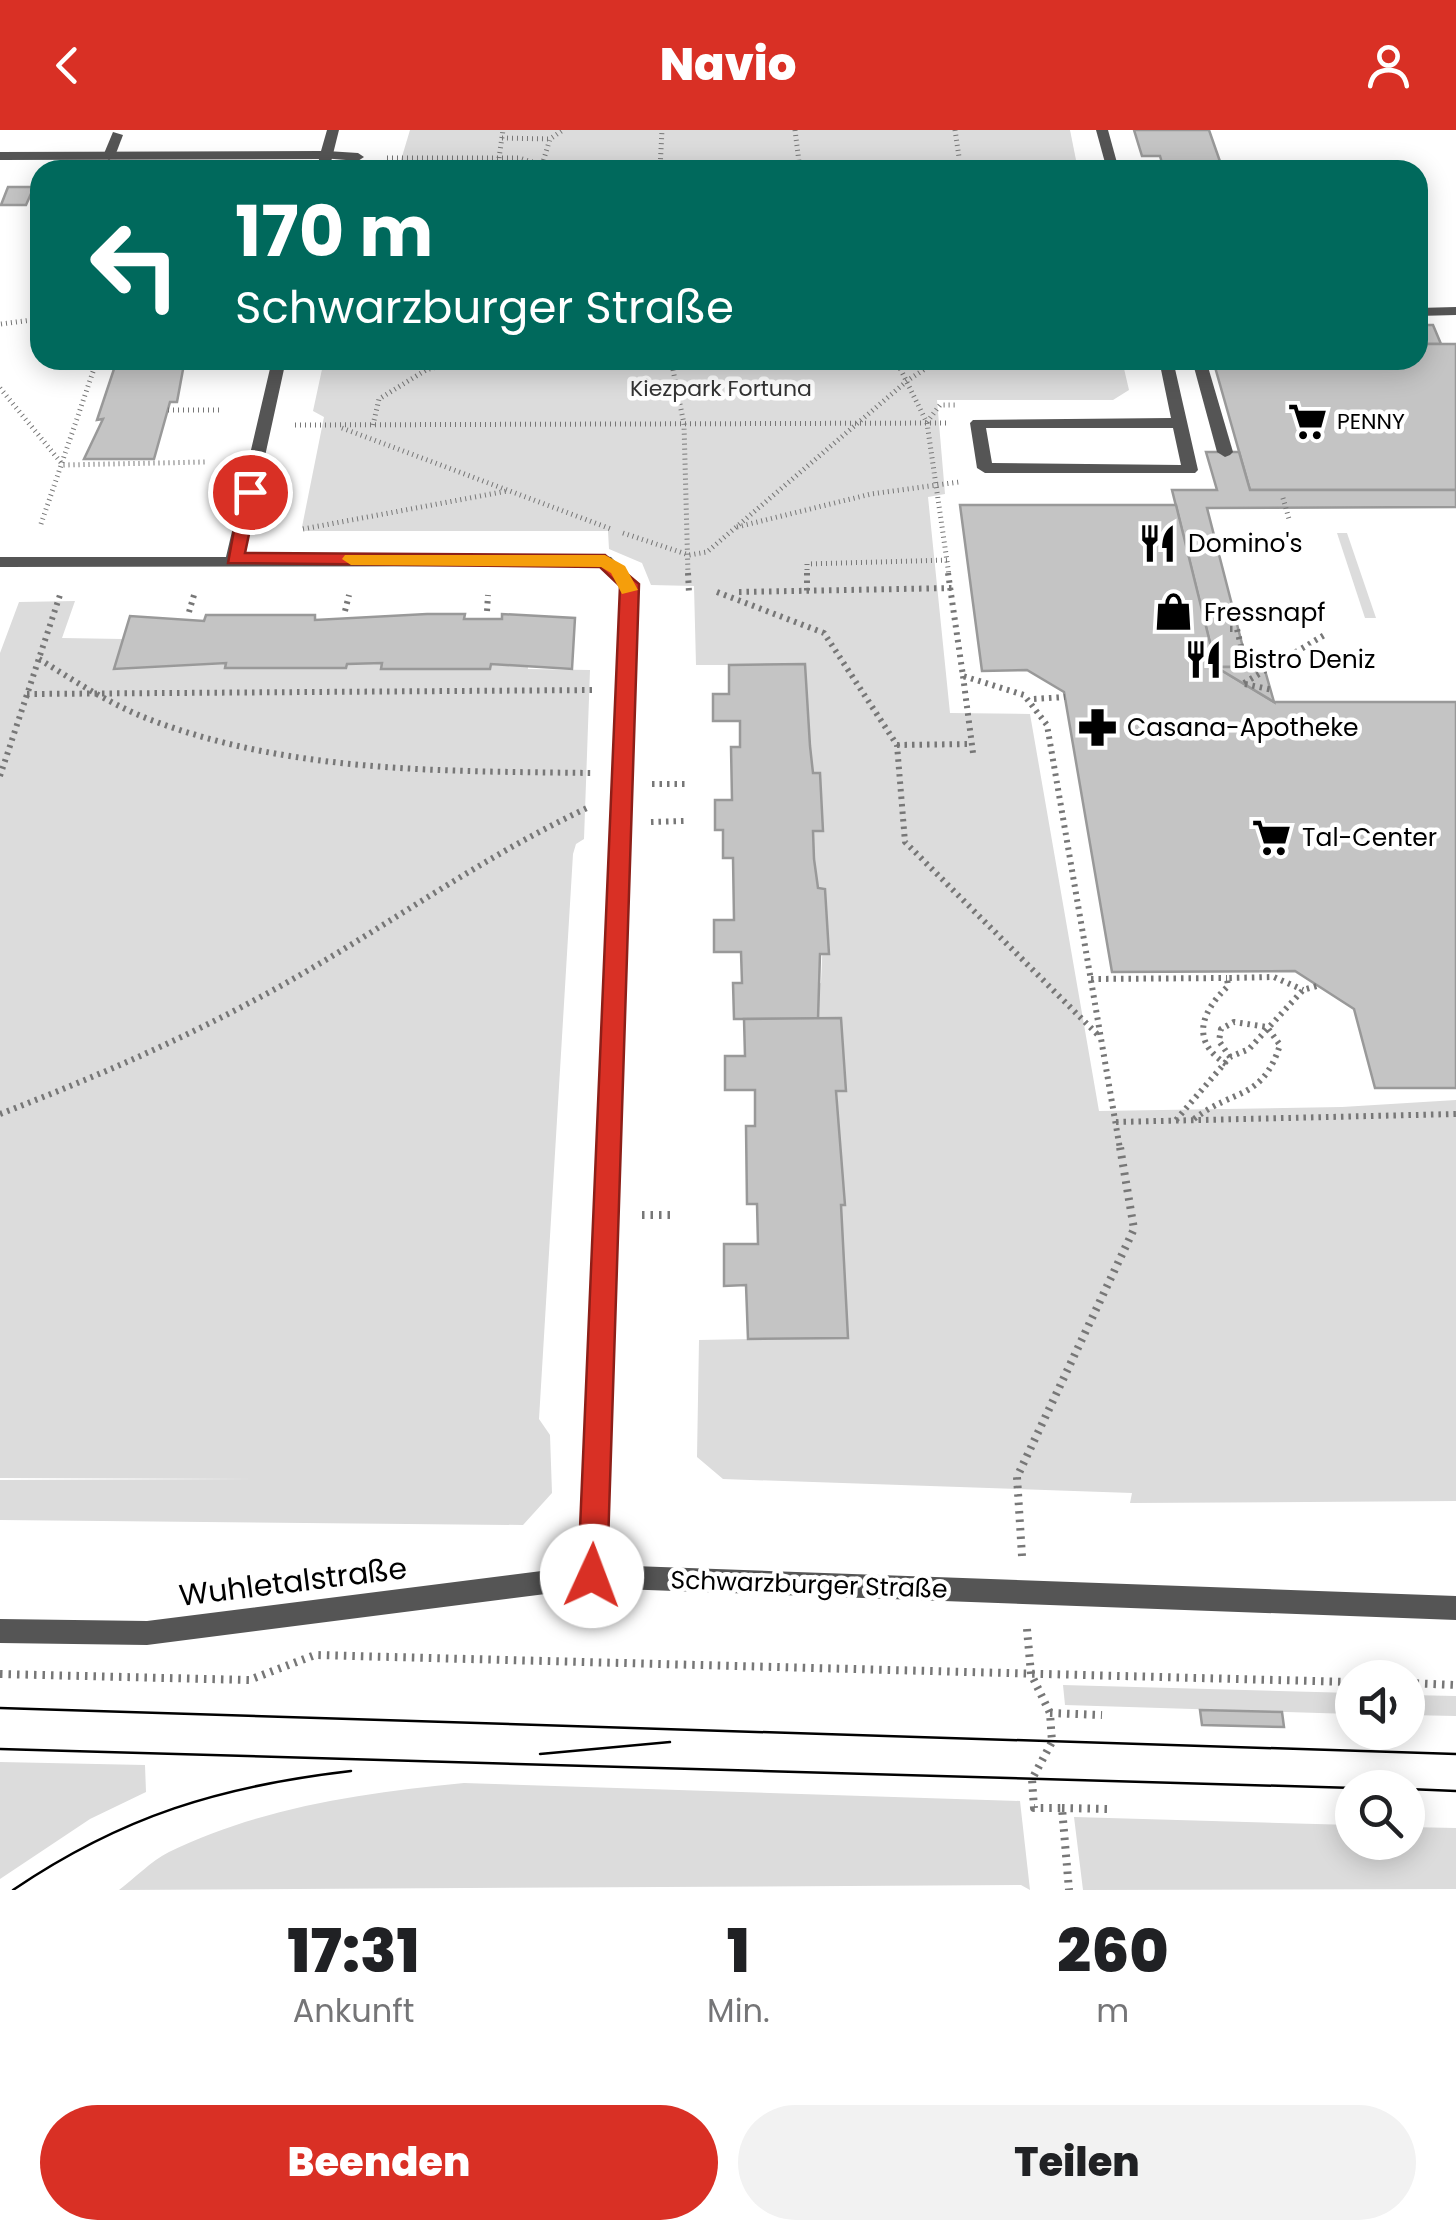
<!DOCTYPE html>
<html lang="de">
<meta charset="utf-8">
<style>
body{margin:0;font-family:Poppins,sans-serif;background:#f2f2f2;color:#202124;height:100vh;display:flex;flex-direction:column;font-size:38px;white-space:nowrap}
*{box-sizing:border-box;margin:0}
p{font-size:32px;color:#757577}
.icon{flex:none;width:55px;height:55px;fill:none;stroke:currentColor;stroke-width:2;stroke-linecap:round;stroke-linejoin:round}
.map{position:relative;height:1760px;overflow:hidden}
.side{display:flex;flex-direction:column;background:#fff;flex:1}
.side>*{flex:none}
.banner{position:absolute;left:30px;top:30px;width:1398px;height:210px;border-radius:30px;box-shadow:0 5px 25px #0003;background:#00695c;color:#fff;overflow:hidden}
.fabs{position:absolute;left:1335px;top:1530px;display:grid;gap:20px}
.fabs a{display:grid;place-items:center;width:90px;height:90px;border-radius:50%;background:#fff;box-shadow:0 5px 25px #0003;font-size:50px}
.pin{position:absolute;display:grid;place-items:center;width:85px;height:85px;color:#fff;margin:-42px;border:5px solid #fff;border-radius:50%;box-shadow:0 2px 10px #0007}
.me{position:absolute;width:110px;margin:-55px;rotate:2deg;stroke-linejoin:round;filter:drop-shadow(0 0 8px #0008)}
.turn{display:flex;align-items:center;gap:35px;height:210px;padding:0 40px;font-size:45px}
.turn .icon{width:130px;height:130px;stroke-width:2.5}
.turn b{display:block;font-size:70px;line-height:85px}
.eta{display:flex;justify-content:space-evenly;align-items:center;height:170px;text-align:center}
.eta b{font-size:60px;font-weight:800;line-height:70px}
.button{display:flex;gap:20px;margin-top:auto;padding:20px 40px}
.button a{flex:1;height:115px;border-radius:60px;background:#d93025;color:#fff;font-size:40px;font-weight:800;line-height:115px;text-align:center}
.button a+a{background:#f2f2f2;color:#202124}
header{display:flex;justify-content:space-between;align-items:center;height:130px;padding:0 40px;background:#d93025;color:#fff;font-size:45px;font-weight:800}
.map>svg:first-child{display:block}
.green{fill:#dcdcdc}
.building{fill:#c4c4c4;stroke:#999;stroke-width:2.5}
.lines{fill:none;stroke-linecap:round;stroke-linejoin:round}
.path-far2{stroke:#777;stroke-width:5;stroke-dasharray:1 4;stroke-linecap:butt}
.path-far1{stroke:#777;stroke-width:6;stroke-dasharray:2.5 5;stroke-linecap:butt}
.path{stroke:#777;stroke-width:8;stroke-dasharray:2.5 6;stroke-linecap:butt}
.service{fill:#555;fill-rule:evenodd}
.minor{fill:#555;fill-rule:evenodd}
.tram{stroke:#000;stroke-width:2.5}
.route{fill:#d93025;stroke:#8d1f18;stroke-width:2.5}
.slow{fill:#f59e0b}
.labels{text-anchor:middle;stroke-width:9;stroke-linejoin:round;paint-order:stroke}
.far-park-label{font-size:22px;fill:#333;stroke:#fff}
.far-poi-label{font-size:22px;fill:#000;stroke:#fff;text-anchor:start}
.poi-label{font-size:25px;fill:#000;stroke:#fff;text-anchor:start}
.street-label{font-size:25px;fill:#000;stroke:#fff}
.near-street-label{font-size:30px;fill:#000;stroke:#fff}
</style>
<header><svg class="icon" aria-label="back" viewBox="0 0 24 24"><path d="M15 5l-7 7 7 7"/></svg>Navio<svg class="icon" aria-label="person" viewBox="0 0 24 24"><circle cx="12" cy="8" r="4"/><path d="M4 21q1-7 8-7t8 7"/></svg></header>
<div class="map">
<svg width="1456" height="1760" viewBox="0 0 1456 1760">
<rect width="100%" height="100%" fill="#fff"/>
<g class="green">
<polygon points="410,0 1070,0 1078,40 398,40"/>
<polygon points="324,230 1122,230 1129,260 1113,270 937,270 945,364 928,367 950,583 1030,584 1099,981 1342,977 1456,970 1456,1371 1130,1373 1132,1363 723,1349 697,1327 699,1210 848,1207 841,1075 845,1074 836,961 846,960 841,889 818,889 816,854 821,853 825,759 818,758 814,729 805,535 696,535 694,456 651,455 642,433 609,419 608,401 305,401 302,397 324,287 313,281"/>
<polygon points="1337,403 1347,403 1376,488 1365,488"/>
<polygon points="75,471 62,508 123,509 115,539 226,533 226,538 346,538 347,534 382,533 382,539 528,534 528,539 590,540 584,709 576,714 573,724 539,1289 550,1305 552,1363 523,1395 0,1390 0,1350 290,1349 0,1348 0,523 19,472"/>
<polygon points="1063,1555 1352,1563 1352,1584 1065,1575"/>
<polygon points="1408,1565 1456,1566 1456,1586 1408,1585"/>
<polygon points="0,1632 145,1635 146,1662 90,1689 0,1749"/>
<path d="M 464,1653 L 1020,1671 L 1030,1760 L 1021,1755 L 119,1760 C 135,1748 151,1731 169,1722 C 262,1677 362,1663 464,1653 Z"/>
<polygon points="1074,1687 1352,1695 1352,1712 1408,1712 1408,1697 1456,1698 1456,1759 1083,1760"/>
</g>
<g class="building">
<polygon points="1134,0 1209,0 1223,40 1164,40 1160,26 1142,26"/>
<polygon points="8,57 34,57 26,75 1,75"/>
<polygon points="1418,195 1433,195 1441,214 1418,214"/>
<polygon points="1418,214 1456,214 1456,360 1250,360 1213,230 1418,230"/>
<polygon points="124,230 198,230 184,234 177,272 170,272 154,329 84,329 103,289 97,290 116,233"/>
<polygon points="1206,322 1239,322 1250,360 1456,360 1456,377 1207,378 1248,537 1216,537 1172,360 1217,360"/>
<polygon points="960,375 1176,375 1216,537 1274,572 1456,572 1456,958 1375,958 1354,879 1295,841 1112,842 1064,562 1027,540 982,541"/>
<polygon points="427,484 465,484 464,489 502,489 502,484 575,488 572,539 491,534 490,539 381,539 382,533 347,534 346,538 225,538 226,533 114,539 130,486 204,491 206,485 315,485 315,490"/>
<polygon points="805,534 810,616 813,643 820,643 823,701 813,701 814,729 818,758 825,759 829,824 820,824 818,889 734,889 733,853 742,853 741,822 714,822 714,790 734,790 733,728 723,728 723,700 715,700 715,670 732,670 731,617 740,617 740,591 713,591 713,564 729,564 729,535"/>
<polygon points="1216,537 1264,537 1274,572"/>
<polygon points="841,888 846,961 836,961 845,1075 841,1075 848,1208 748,1209 746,1155 724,1156 724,1114 758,1114 757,1074 747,1074 746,996 755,996 755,960 725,960 725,926 745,926 744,889"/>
<polygon points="1200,1580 1282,1582 1284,1597 1202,1595"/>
</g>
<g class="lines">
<g class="path-far2">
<polyline points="795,0 800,40"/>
<polyline points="955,0 959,27"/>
<polyline points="502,8 550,9"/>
<polyline points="387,28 519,28 556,39"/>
<polyline points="499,28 503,0"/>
<polyline points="542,35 550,9 563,0"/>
<polyline points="556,36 797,35 868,40"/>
<polyline points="660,39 662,0"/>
<polyline points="1,194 40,189"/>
<polyline points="671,230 684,294 688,445"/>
<polyline points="896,230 927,293 949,445"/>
<polyline points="0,258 63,335 205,332"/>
<polyline points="168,280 219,280"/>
<polyline points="927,292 940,275 956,275"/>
<polyline points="295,295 948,293"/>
<polyline points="373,295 379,269 426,240 461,230"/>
<polyline points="342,298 611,399"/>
<polyline points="1283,368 1289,389"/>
<polyline points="41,394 97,230"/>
<polyline points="737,397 871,364 959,352"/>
<polyline points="303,399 507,361"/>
<polyline points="623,403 689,425 707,422 907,251 938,230"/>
<polyline points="807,445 807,434 949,430"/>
</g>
<g class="path-far1">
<polyline points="688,443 689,463"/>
<polyline points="807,443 807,461"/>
<polyline points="948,443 963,546 1024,565 1047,595 1120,1019"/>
<polyline points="717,462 824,503 897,615 905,712 1099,906"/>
<polyline points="739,462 953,458"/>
<polyline points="345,481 349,465"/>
<polyline points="487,481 488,465"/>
<polyline points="189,482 194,465"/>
<polyline points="1230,499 1237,499 1243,525 1273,536"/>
<path d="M 39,529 C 73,550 108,573 146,588 C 288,643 441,641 591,643"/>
<polyline points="963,546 973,623"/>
<polyline points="1244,553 1326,504"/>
<polyline points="1245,554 1273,560"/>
<polyline points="27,564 596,560"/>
<polyline points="1034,569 1065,567"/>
<polyline points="897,615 971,614"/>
<polyline points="0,646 60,465"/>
<polyline points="652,654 685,654"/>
<polyline points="651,692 684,691"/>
<polyline points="1091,849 1227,848"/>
<path d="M 1226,934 C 1190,911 1201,882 1228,856 L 1227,848 L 1274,847 L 1303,860"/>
<path d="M 0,984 C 98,946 184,909 277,858 C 382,800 478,729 587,678"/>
<path d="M 1194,989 C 1234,958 1262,971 1280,915 L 1267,897 L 1234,892 L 1221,899 L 1219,911 L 1230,927"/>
<polyline points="1176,990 1230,927 1249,919 1303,860 1317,856"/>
<polyline points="1116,992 1456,984"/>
</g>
<g class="path">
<polyline points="642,1085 676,1085"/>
<polyline points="1022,1426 1017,1347 1134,1099 1120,1017"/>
<polyline points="1027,1499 1031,1544 1050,1583 1052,1612 1032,1649 1034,1678 1062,1678 1069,1760"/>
<polyline points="0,1544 249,1550 315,1525 1352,1552"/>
<polyline points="1408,1553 1456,1555"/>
<polyline points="1050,1583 1102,1585"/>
<polyline points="1062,1678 1110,1679"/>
</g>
<g class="service">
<polygon points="113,2 123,5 115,26 109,30 103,26"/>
<polygon points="327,21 358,23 364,27 358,31 322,28 322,22"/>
<polygon points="1456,177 1456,185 1418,186 1418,178"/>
<path d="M 1159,230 L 1173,230 L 1198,340 L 1195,343 L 985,343 L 977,338 L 970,293 L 973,290 L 1171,288 ZM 986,298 L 1173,298 L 1181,335 L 992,333 Z"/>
<polygon points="1192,230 1206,230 1233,322 1230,325 1225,327 1217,322"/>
</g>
<g class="minor">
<polygon points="327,0 339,0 329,40 317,40 319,29 0,30 0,22 321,21"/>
<polygon points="1096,0 1108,0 1119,40 1107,40"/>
<polygon points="272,230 286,230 243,427 605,426 611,427 637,454 606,1435 1456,1466 1456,1490 593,1458 147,1515 0,1513 0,1489 147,1491 581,1436 621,455 601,436 0,437 0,427 226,427"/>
</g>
<g class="tram">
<polyline points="0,1578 1456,1624"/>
<polyline points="0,1619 1354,1658"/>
<polyline points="540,1624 670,1612"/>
<polyline points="1408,1659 1456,1661"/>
<path d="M 13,1760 C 122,1686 221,1656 351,1641"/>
</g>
</g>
<polygon class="route" points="250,357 258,362 245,423 605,425 639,454 607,1446 602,1455 592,1459 583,1455 578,1446 620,456 600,437 228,433 241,362"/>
<polygon class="slow" points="345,425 605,425 625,436 638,460 622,464 611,443 601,437 351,435 342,429"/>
<defs>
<symbol id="supermarket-bare" viewBox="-9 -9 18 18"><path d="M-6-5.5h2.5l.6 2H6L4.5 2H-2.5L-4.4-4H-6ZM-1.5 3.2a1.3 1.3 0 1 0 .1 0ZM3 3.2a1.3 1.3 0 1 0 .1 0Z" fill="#000" stroke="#fff" stroke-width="2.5" paint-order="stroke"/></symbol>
<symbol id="restaurant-bare" viewBox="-9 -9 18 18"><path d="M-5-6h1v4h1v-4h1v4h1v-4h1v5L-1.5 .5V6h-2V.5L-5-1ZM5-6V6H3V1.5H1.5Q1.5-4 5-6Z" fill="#000" stroke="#fff" stroke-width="2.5" paint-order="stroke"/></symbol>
<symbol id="shop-bare" viewBox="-9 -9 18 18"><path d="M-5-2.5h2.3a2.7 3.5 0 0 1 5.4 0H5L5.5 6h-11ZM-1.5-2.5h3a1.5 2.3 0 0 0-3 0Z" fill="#000" stroke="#fff" stroke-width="2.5" paint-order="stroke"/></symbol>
<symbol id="pharmacy-bare" viewBox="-9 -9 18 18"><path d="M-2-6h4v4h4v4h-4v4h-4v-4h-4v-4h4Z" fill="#000" stroke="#fff" stroke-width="2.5" paint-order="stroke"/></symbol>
</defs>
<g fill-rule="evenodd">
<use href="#supermarket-bare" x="1280" y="264" width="55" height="55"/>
<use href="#restaurant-bare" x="1130" y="386" width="55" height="55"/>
<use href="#shop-bare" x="1146" y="454" width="55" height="55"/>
<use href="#restaurant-bare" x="1176" y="502" width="55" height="55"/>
<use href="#pharmacy-bare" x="1070" y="570" width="55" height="55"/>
<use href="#supermarket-bare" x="1244" y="680" width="55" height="55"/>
</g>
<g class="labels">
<g class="far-park-label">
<text x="721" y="266">Kiezpark Fortuna</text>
</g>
<g class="far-poi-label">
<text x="1337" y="299">PENNY</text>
</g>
<g class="poi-label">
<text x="1188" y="422">Domino's</text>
<text x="1204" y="491">Fressnapf</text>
<text x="1233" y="538">Bistro Deniz</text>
<text x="1127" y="606">Casana-Apotheke</text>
<text x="1302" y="716">Tal-Center</text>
</g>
<g class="street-label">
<text transform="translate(809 1454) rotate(2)" y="9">Schwarzburger Straße</text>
</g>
<g class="near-street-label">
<text transform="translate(293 1452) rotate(-7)" y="10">Wuhletalstraße</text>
</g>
</g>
</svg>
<div class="fabs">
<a><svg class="icon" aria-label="sound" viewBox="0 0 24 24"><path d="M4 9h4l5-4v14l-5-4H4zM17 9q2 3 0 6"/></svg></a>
<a><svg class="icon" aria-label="search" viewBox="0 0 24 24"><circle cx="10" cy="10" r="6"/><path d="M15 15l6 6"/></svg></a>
</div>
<div class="pin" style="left:250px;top:362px;background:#d93025"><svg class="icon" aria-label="arrive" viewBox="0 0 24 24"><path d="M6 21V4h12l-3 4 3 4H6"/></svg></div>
<svg class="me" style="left:592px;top:1446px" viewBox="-20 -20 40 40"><circle r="19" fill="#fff"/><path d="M0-13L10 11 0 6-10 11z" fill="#d93025"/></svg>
<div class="banner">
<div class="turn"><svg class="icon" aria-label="left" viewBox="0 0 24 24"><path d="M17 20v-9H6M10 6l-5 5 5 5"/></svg><div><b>170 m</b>Schwarzburger Straße</div></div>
</div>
</div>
<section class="side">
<div class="eta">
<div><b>17:31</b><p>Ankunft</p></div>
<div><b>1</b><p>Min.</p></div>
<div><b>260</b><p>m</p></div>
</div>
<div class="button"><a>Beenden</a><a>Teilen</a></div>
</section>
